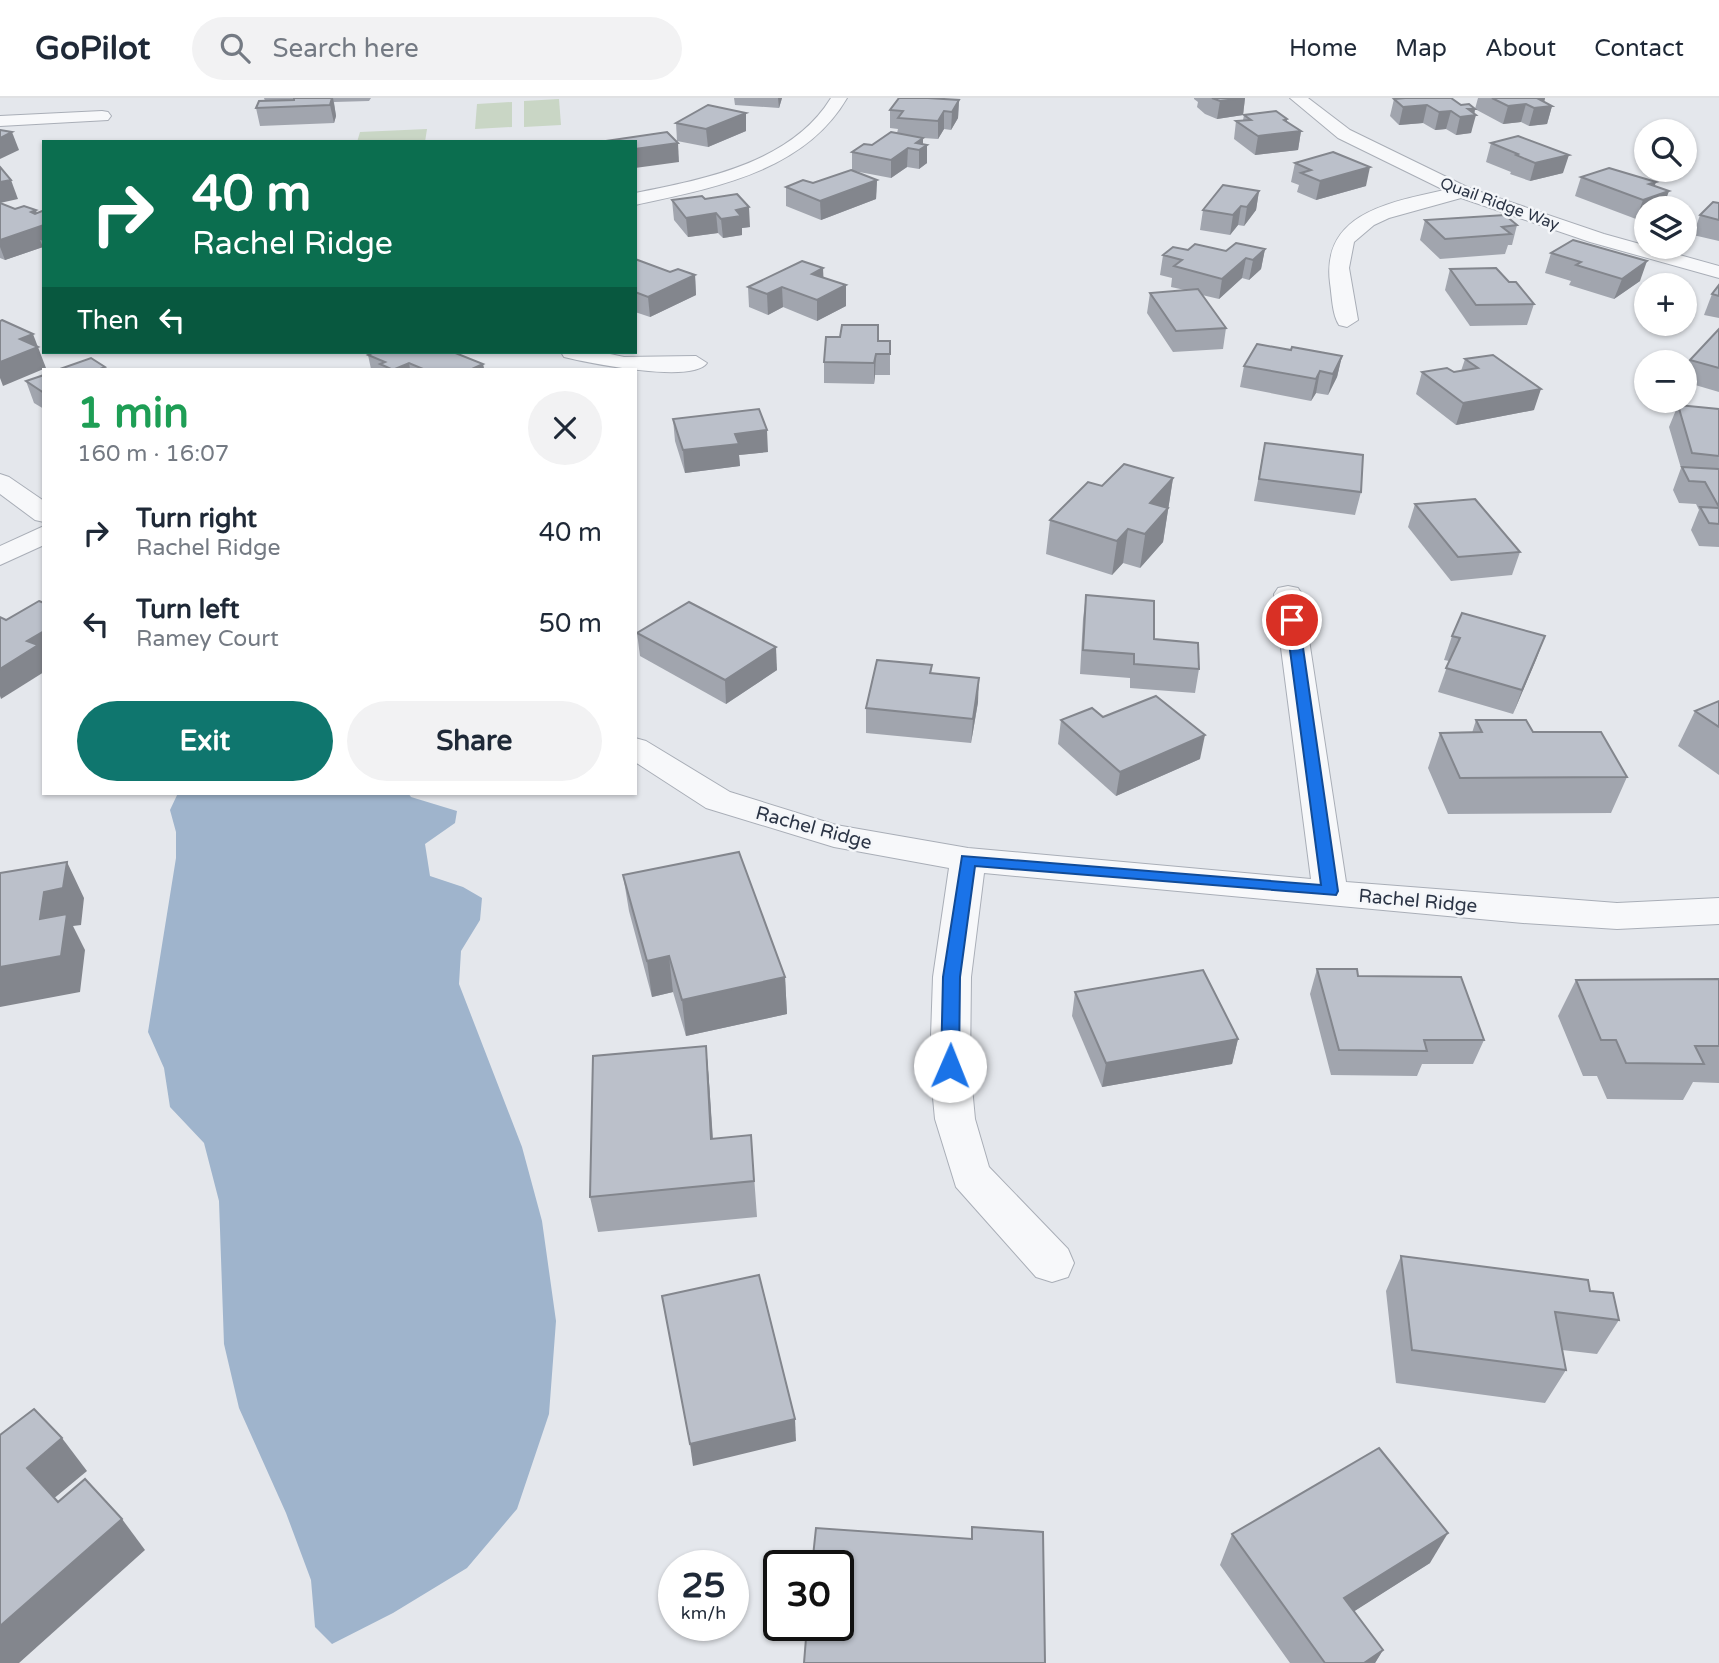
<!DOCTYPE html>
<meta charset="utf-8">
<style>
body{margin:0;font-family:"Varela Round",sans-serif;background:#f2f2f3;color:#1f2937;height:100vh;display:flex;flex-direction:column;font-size:26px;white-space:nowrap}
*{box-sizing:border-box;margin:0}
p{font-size:23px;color:#747a83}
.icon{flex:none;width:38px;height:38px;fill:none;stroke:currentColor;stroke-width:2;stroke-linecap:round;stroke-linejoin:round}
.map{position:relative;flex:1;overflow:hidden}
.drawer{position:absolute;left:42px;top:270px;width:595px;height:427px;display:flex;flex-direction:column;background:#fff;border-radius:0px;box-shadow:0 2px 5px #0004}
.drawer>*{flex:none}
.hud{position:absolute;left:42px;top:42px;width:595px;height:214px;border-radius:0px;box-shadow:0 2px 5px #0004;background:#0b6e4f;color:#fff;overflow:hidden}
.buttons{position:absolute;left:1634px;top:21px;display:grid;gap:14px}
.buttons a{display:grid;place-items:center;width:63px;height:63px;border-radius:50%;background:#fff;box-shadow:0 2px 5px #0004;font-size:35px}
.speed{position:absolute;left:658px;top:1452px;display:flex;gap:14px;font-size:35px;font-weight:700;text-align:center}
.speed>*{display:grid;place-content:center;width:91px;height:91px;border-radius:50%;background:#fff;box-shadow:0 2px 5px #0004;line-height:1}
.speed small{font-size:18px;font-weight:400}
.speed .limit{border:4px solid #111;border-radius:10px;background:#fff;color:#111}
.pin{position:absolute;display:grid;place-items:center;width:60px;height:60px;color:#fff;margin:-30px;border:4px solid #fff;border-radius:50%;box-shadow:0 2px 7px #0007}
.me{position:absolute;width:77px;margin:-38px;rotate:1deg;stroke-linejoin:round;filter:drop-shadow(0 0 5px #0008)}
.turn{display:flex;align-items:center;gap:24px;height:147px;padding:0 35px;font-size:32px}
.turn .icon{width:91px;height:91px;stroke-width:2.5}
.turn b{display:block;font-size:49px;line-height:60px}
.then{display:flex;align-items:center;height:66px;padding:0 35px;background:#0003;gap:14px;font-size:26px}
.round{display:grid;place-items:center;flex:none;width:74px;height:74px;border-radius:37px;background:#f2f2f3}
.head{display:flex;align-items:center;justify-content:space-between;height:119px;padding:0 35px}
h1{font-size:42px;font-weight:700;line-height:52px;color:#1e9e55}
.action{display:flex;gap:14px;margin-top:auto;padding:14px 35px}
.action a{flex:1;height:80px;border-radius:42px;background:#0f766e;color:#fff;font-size:28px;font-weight:700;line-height:80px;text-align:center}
.action a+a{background:#f2f2f3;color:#1f2937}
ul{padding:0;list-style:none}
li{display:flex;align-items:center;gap:21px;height:91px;padding:0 35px}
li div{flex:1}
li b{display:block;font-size:26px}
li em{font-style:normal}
header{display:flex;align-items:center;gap:42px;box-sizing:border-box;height:98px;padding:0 35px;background:#fff;border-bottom:2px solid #e0e1e3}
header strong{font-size:33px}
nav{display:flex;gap:38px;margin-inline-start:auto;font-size:24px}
.search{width:490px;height:63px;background:#f2f2f3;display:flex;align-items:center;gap:18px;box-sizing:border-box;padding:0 24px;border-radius:38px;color:#747a83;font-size:26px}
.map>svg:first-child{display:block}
.green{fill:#c9d6c5}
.water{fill:#9fb4cc}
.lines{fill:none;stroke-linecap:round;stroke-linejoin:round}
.minor-casing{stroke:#a9aeb7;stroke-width:2}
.minor{fill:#f7f8fa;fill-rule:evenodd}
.wall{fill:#a1a5ae}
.shaded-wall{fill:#83868d}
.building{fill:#bbc0ca;stroke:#83868d;stroke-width:2}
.route{fill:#1a73e8;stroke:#114b97;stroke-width:2}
.labels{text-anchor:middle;stroke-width:5;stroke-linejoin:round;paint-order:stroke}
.far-street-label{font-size:16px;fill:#2b3445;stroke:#f4f6f9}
.street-label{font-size:19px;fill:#2b3445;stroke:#f4f6f9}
</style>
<header>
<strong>GoPilot</strong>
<div class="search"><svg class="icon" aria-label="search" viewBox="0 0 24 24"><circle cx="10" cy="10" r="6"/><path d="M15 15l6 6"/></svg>Search here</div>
<nav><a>Home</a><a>Map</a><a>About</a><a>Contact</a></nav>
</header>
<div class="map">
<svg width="1719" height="1565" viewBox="0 0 1719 1565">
<rect width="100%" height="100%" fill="#e4e7ec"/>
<g class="green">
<polygon points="559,1 561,27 524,29 524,3"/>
<polygon points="512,4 512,29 475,31 477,6"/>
<polygon points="427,31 425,44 357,44 360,34"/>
</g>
<polygon class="water" points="178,695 408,695 411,699 457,713 455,725 425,746 430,778 463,789 482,800 480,822 461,853 459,886 522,1049 542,1123 556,1223 549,1316 517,1411 467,1470 393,1515 332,1546 315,1529 311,1482 286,1415 239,1310 224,1246 219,1103 204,1045 170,1009 164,970 148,934 176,760 176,734 170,712"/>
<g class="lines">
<defs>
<g id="minor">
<path d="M 831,0 L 847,0 C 804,74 713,90 635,107 L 635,95 C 705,81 791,65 831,0 Z"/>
<path d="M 1290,0 L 1308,0 L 1350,32 L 1469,90 L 1604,136 L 1719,168 L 1719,180 L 1590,144 L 1461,100 L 1389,120 L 1374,127 L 1354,144 L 1349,170 L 1358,222 L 1347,229 L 1339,227 C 1332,216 1332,198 1330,185 C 1321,115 1391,104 1444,92 L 1338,40 Z"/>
<polygon points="102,13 108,14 111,18 108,22 0,28 0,18"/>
<path d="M 561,254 L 601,254 L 624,259 L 696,258 L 707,265 C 693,286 588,265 564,259 Z"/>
<polygon points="0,376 9,379 44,403 44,424 35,422 0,396"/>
<polygon points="44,428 44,447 0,467 0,448"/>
<polygon points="1288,488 1298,490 1302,496 1346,784 1617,805 1719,800 1719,826 1617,831 1523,825 984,775 971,879 970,968 975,1021 989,1069 1068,1151 1074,1165 1068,1179 1052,1184 1036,1179 956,1089 935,1021 930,968 933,879 949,770 834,749 706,710 635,664 635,640 646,643 730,694 836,727 968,750 1311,781 1274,496 1278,490"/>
</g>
</defs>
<use href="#minor" class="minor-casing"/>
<use href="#minor" class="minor"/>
</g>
<g class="wall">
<polygon points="264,0 371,0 369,3 334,4 336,18 334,25 260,28 256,10 265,3"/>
<polygon points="734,0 782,0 779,10 735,7"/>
<polygon points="899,0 945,0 945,1 959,2 958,20 951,32 944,31 938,41 923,40 923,46 927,47 927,65 919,71 907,69 891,80 854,73 877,82 876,101 821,122 786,108 786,89 813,85 852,72 852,54 872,47 897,35 898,31 890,30 890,12"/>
<polygon points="1194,0 1245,0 1243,17 1217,21 1205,16 1197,9 1198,4 1194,1"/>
<polygon points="1478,0 1545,0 1544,4 1552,8 1547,26 1529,28 1521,24 1503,26 1475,11 1471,35 1456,37 1446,31 1435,32 1423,25 1399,27 1390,18 1394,1 1475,11"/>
<polygon points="746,15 746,33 708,49 677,43 676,25"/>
<polygon points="1244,17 1287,21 1287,24 1301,33 1298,52 1255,57 1234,41 1236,23 1243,22"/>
<polygon points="1491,45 1563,75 1530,83 1510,76 1511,74 1486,64"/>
<polygon points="1295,65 1366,88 1316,102 1297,94 1299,87 1291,84"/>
<polygon points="1581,79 1654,88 1647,110 1647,117 1636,121 1575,98"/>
<polygon points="1259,93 1256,112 1244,128 1238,127 1230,137 1200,132 1203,112"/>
<polygon points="705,101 750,129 742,130 742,137 723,140 718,135 688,139 674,122 672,102"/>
<polygon points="0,105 15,111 37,115 44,114 44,153 43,149 5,162 0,160"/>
<polygon points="1719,105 1719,143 1693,137 1700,117"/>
<polygon points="1425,122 1517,127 1512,147 1508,147 1505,156 1440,161 1420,142"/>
<polygon points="1265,151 1261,171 1249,182 1242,180 1219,201 1202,197 1226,230 1223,251 1173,254 1147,215 1150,195 1185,192 1171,189 1172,180 1160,177 1163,157 1188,152 1226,153"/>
<polygon points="1551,155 1640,183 1614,201 1569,187 1571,183 1545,175"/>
<polygon points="635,161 670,174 695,177 696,197 650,219 635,214"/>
<polygon points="823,170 823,180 846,208 817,223 783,209 768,217 749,209 748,189"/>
<polygon points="1450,171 1509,184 1534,206 1527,227 1470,228 1445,192"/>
<polygon points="1719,187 1719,220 1704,217 1712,196"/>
<polygon points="1719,231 1719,294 1685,284 1685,274 1690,262"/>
<polygon points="878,243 890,243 890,277 875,277 874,286 824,285 824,264"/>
<polygon points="1291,252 1342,258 1337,279 1328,297 1316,295 1311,303 1240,289 1244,268"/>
<polygon points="368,257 483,266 484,271 371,271"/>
<polygon points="1493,257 1534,312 1456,327 1416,296 1422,274 1454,274 1461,273 1465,261"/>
<polygon points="44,277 44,311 34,305 26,283"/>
<polygon points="1678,307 1719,311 1719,449 1699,448 1691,432 1699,412 1696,406 1679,405 1673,392 1681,370 1669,329"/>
<polygon points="673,321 768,354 739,357 740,368 685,375 675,343"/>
<polygon points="1265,345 1361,394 1355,417 1254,403"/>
<polygon points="1173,380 1163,444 1140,470 1123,465 1112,477 1046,456 1050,422 1102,388"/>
<polygon points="1415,406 1520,454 1512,477 1451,483 1408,429"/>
<polygon points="1086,497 1199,571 1195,595 1130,590 1130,580 1080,576 1083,521"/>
<polygon points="637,535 777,572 726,606 640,558"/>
<polygon points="1452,538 1545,538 1513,616 1438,594 1449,563 1444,562"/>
<polygon points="932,567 931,575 978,604 971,645 866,635 866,610"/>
<polygon points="1719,603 1719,677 1678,648 1695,613"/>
<polygon points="1103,619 1200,661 1116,698 1058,646 1061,622"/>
<polygon points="1476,622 1533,634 1627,679 1611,715 1448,716 1428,670 1440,635 1472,635"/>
<polygon points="623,777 785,879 787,916 686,938 673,894 652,899 629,813"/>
<polygon points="1317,871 1358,878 1484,942 1473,966 1422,966 1417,978 1331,977 1310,896"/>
<polygon points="1719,881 1719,985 1693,984 1683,1002 1607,1001 1597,978 1583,978 1558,918 1576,882"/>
<polygon points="1075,894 1238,941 1232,966 1102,989 1072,918"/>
<polygon points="706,948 709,984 713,1041 751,1037 757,1119 598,1134 590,1099"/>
<polygon points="1401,1158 1590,1193 1619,1222 1597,1256 1562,1252 1566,1272 1545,1305 1396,1285 1386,1193"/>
<polygon points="1232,1436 1430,1465 1354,1513 1383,1552 1375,1565 1290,1565 1220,1467"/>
</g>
<g class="shaded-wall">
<polygon points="325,0 333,0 336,18 334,25 330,7"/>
<polygon points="778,0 782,0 779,10"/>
<polygon points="1245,0 1243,17 1217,21 1220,3"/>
<polygon points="1528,0 1545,0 1543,9 1552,8 1547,26 1529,28 1534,10"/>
<polygon points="959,2 958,20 951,32 952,14"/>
<polygon points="1526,6 1521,24 1503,26 1508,8"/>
<polygon points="1427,7 1423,25 1399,27 1403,9"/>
<polygon points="1468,11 1475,11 1474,17 1476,17 1471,35 1456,37 1460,19"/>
<polygon points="944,13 944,31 938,41 938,23"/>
<polygon points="1451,13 1446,31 1435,32 1439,14"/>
<polygon points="746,15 746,33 708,49 706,31"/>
<polygon points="1287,21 1285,35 1301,33 1298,52 1255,57 1258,38 1284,22"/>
<polygon points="12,34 19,52 0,61 0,40"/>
<polygon points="923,40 923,50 927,47 927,65 919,71 919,52 916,45"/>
<polygon points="678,45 679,64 635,70 635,51"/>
<polygon points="908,50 907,69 891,80 891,62"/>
<polygon points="1569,57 1563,75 1530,83 1535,65"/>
<polygon points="1370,69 1366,88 1316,102 1320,83"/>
<polygon points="11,82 18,101 0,105 0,84"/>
<polygon points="877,82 876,101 821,122 820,103"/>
<polygon points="1656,84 1651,99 1669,93 1663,110 1647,110 1647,117 1636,121 1649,86"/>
<polygon points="1259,93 1256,112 1244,128 1247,109"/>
<polygon points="1241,108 1238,127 1230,137 1233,117"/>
<polygon points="749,109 750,129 742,130 742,137 723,140 721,121 736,112"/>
<polygon points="36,112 41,128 44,127 44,143 40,142 43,149 5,162 0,149 0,142 31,114"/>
<polygon points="716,115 718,135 688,139 686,120"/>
<polygon points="1265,151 1261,171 1249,182 1253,162"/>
<polygon points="1246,160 1242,180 1219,201 1222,181"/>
<polygon points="1647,163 1640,183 1614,201 1622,181"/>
<polygon points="823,170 824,191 812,176"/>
<polygon points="695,177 696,197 650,219 648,199"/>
<polygon points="846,187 846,208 817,223 817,202"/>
<polygon points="782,189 783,209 768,217 767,196"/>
<polygon points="33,236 46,270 3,288 0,280 0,264 20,241"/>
<polygon points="876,256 875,277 874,286 874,265"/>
<polygon points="1342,258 1337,279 1328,297 1333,276"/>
<polygon points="409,265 410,271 395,271"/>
<polygon points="483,266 484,271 472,271"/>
<polygon points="1320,273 1316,295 1311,303 1316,281"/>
<polygon points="1541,291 1534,312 1456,327 1463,305"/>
<polygon points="767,332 768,354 739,357 740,368 685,375 683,352 735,336"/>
<polygon points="1173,380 1163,444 1140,470 1150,405"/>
<polygon points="1128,431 1123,465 1112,477 1117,443"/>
<polygon points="44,533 44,574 1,601 0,598 0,571 27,543"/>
<polygon points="1545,538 1536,562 1513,616 1522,592"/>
<polygon points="776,549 777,572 726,606 725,582"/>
<polygon points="979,580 978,604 971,645 973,621"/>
<polygon points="1205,637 1200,661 1116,698 1120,674"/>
<polygon points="67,764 84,800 81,827 73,828 85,852 80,894 0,909 0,869 40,821 44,794"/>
<polygon points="669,858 673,894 652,899 647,863"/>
<polygon points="785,879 787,916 686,938 682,902"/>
<polygon points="1238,941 1232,966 1102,989 1106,965"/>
<polygon points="706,948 709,984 715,1076 711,1041"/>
<polygon points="795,1321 796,1343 693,1368 690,1346"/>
<polygon points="62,1340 87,1373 52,1402 27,1370"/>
<polygon points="122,1421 145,1452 19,1565 0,1565 0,1528"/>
<polygon points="1448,1435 1430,1465 1328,1530 1344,1500"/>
<polygon points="1383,1552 1375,1565 1364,1565"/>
</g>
<g class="building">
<polygon points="294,0 332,0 330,7 256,10 259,3 294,2"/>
<polygon points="899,0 928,0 959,2 952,14 944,13 938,23 898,20 903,13 890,12"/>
<polygon points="1212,0 1244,0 1220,3"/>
<polygon points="1405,0 1451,0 1461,7 1469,6 1475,11 1468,11 1476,17 1460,19 1451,13 1439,14 1427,7 1403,9 1394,1"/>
<polygon points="1492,0 1537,0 1552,8 1534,10 1526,6 1508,8"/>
<polygon points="708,7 746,15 706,31 676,25"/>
<polygon points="1276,13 1287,21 1284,22 1301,33 1258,38 1236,23 1251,22 1244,17"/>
<polygon points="0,32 12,34 0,40"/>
<polygon points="667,34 678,45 635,51 635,44 599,44"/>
<polygon points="891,34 923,40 916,45 927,47 919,52 908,50 891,62 852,54 864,46 872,47"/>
<polygon points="1518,38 1569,57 1535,65 1516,57 1518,56 1491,45"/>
<polygon points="1333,54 1370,69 1320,83 1301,75 1311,72 1295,65"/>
<polygon points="0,69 11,82 0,84"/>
<polygon points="1609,70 1656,84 1649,86 1669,93 1643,102 1581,79"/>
<polygon points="851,72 877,82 820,103 786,89 803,82 813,85"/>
<polygon points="1223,87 1259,93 1247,109 1241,108 1233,117 1203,112"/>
<polygon points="737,96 749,109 736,112 741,118 721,121 716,115 686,120 672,102 702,98 705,101"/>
<polygon points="1713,104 1719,105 1719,122 1700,117"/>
<polygon points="0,105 15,111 24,108 36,112 31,114 35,116 42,113 44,114 44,127 0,142"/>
<polygon points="1505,117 1517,127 1502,129 1511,136 1445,141 1425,122"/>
<polygon points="1573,142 1647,163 1622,181 1576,167 1581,164 1551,155"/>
<polygon points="1236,145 1265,151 1253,162 1246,160 1222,181 1174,168 1182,162 1163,157 1173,149 1188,152 1195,146 1226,153"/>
<polygon points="635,161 670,174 678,171 695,177 648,199 635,194"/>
<polygon points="802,163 823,170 812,176 846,187 817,202 782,189 767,196 748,189"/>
<polygon points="1496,170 1509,184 1516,184 1534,206 1476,207 1450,171"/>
<polygon points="1719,187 1719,198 1712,196"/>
<polygon points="1198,191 1226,230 1176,233 1150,195"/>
<polygon points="2,222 33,236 20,241 38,249 0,264 0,223"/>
<polygon points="842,227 878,227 878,243 890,243 890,256 876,256 874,265 824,264 826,239 840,239"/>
<polygon points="1719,231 1719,270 1690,262"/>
<polygon points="1257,246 1291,252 1292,249 1342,258 1333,276 1320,273 1316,281 1244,268"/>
<polygon points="374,254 453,254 483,266 472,271 423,271 409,265 395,271 391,271 380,266 385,264 368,257"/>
<polygon points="1493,257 1541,291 1463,305 1422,274 1447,270 1454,274 1478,270 1465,261"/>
<polygon points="91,260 105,269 100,271 60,271"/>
<polygon points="44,277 44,295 26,283"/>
<polygon points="1678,307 1719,311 1719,358 1692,355"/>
<polygon points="759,311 767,332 735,336 739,346 683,352 673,321"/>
<polygon points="1265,345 1363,357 1361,394 1259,381"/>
<polygon points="1124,366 1173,380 1150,405 1168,410 1145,436 1128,431 1117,443 1050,422 1088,384 1102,388"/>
<polygon points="1682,369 1719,371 1719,409 1705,384 1689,383"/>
<polygon points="1475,401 1520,454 1458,459 1415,406"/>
<polygon points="1700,409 1719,410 1719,426 1709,425"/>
<polygon points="1086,497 1154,503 1154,541 1198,545 1199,571 1134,566 1134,556 1083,552"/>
<polygon points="39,503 44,505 44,533 27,543 38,547 0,571 0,519 6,522"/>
<polygon points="689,504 776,549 725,582 637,535"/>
<polygon points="1462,515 1545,538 1522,592 1446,570 1460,540 1452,538"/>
<polygon points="877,562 932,567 930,575 979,580 973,621 866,610"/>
<polygon points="1156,598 1205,637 1120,674 1061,622 1092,610 1103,619"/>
<polygon points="1719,603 1719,629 1695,613"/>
<polygon points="1476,622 1526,622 1533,634 1601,634 1627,679 1460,680 1440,635 1482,634"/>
<polygon points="739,754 785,879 682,902 669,858 647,863 623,777"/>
<polygon points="67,764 63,790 44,794 40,821 67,816 61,858 0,869 0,775"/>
<polygon points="1317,871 1357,871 1358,878 1461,879 1484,942 1424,942 1427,953 1339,952"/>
<polygon points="1203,872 1238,941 1106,965 1075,894"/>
<polygon points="1719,881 1719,948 1695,948 1704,966 1626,965 1616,942 1601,942 1576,882"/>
<polygon points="706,948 711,1041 751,1037 754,1083 590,1099 593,958"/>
<polygon points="1401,1158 1588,1182 1590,1193 1613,1195 1619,1222 1555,1214 1566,1272 1412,1252"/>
<polygon points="759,1177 795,1321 690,1346 662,1198"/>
<polygon points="34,1311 62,1340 27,1370 58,1404 85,1381 122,1421 0,1528 0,1337"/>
<polygon points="1379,1350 1448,1435 1344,1500 1383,1552 1364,1565 1325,1565 1232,1436"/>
<polygon points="972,1429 1043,1434 1045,1565 804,1565 807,1528 838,1528 838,1468 812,1468 816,1430 972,1441"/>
</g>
<polygon class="route" points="1292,518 1299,522 1338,793 1336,797 975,768 960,879 959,968 950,975 944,973 941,968 943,879 962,758 1321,787 1286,522"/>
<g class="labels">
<g class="far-street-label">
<text transform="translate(1500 105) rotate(20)" y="6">Quail Ridge Way</text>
</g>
<g class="street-label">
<text transform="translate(814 729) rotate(15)" y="7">Rachel Ridge</text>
<text transform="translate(1418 802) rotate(5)" y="7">Rachel Ridge</text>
</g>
</g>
</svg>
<div class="buttons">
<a><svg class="icon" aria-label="search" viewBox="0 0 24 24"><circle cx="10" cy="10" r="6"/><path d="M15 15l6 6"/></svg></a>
<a><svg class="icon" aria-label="layers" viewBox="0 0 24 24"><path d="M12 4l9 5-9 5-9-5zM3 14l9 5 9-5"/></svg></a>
<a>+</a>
<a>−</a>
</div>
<div class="speed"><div>25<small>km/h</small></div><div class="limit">30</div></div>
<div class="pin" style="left:1292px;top:522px;background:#d93025"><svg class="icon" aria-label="arrive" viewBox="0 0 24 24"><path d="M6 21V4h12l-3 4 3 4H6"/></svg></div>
<svg class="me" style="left:950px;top:968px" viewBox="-20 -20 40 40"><circle r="19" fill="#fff"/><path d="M0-13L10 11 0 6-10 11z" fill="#1a73e8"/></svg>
<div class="hud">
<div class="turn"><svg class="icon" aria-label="right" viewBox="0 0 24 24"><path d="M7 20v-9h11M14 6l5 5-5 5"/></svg><div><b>40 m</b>Rachel Ridge</div></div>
<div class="then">Then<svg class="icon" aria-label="left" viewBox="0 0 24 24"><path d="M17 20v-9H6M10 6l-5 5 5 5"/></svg></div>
</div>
<section class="drawer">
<div class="head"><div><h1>1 min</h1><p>160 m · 16:07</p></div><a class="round"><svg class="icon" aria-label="close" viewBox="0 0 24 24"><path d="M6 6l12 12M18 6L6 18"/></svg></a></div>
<ul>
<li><svg class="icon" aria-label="right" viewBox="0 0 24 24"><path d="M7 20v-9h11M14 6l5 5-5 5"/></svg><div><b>Turn right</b><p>Rachel Ridge</p></div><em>40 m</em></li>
<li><svg class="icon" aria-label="left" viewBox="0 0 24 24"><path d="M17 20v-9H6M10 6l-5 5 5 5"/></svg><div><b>Turn left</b><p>Ramey Court</p></div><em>50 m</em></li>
</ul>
<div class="action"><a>Exit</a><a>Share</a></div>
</section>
</div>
